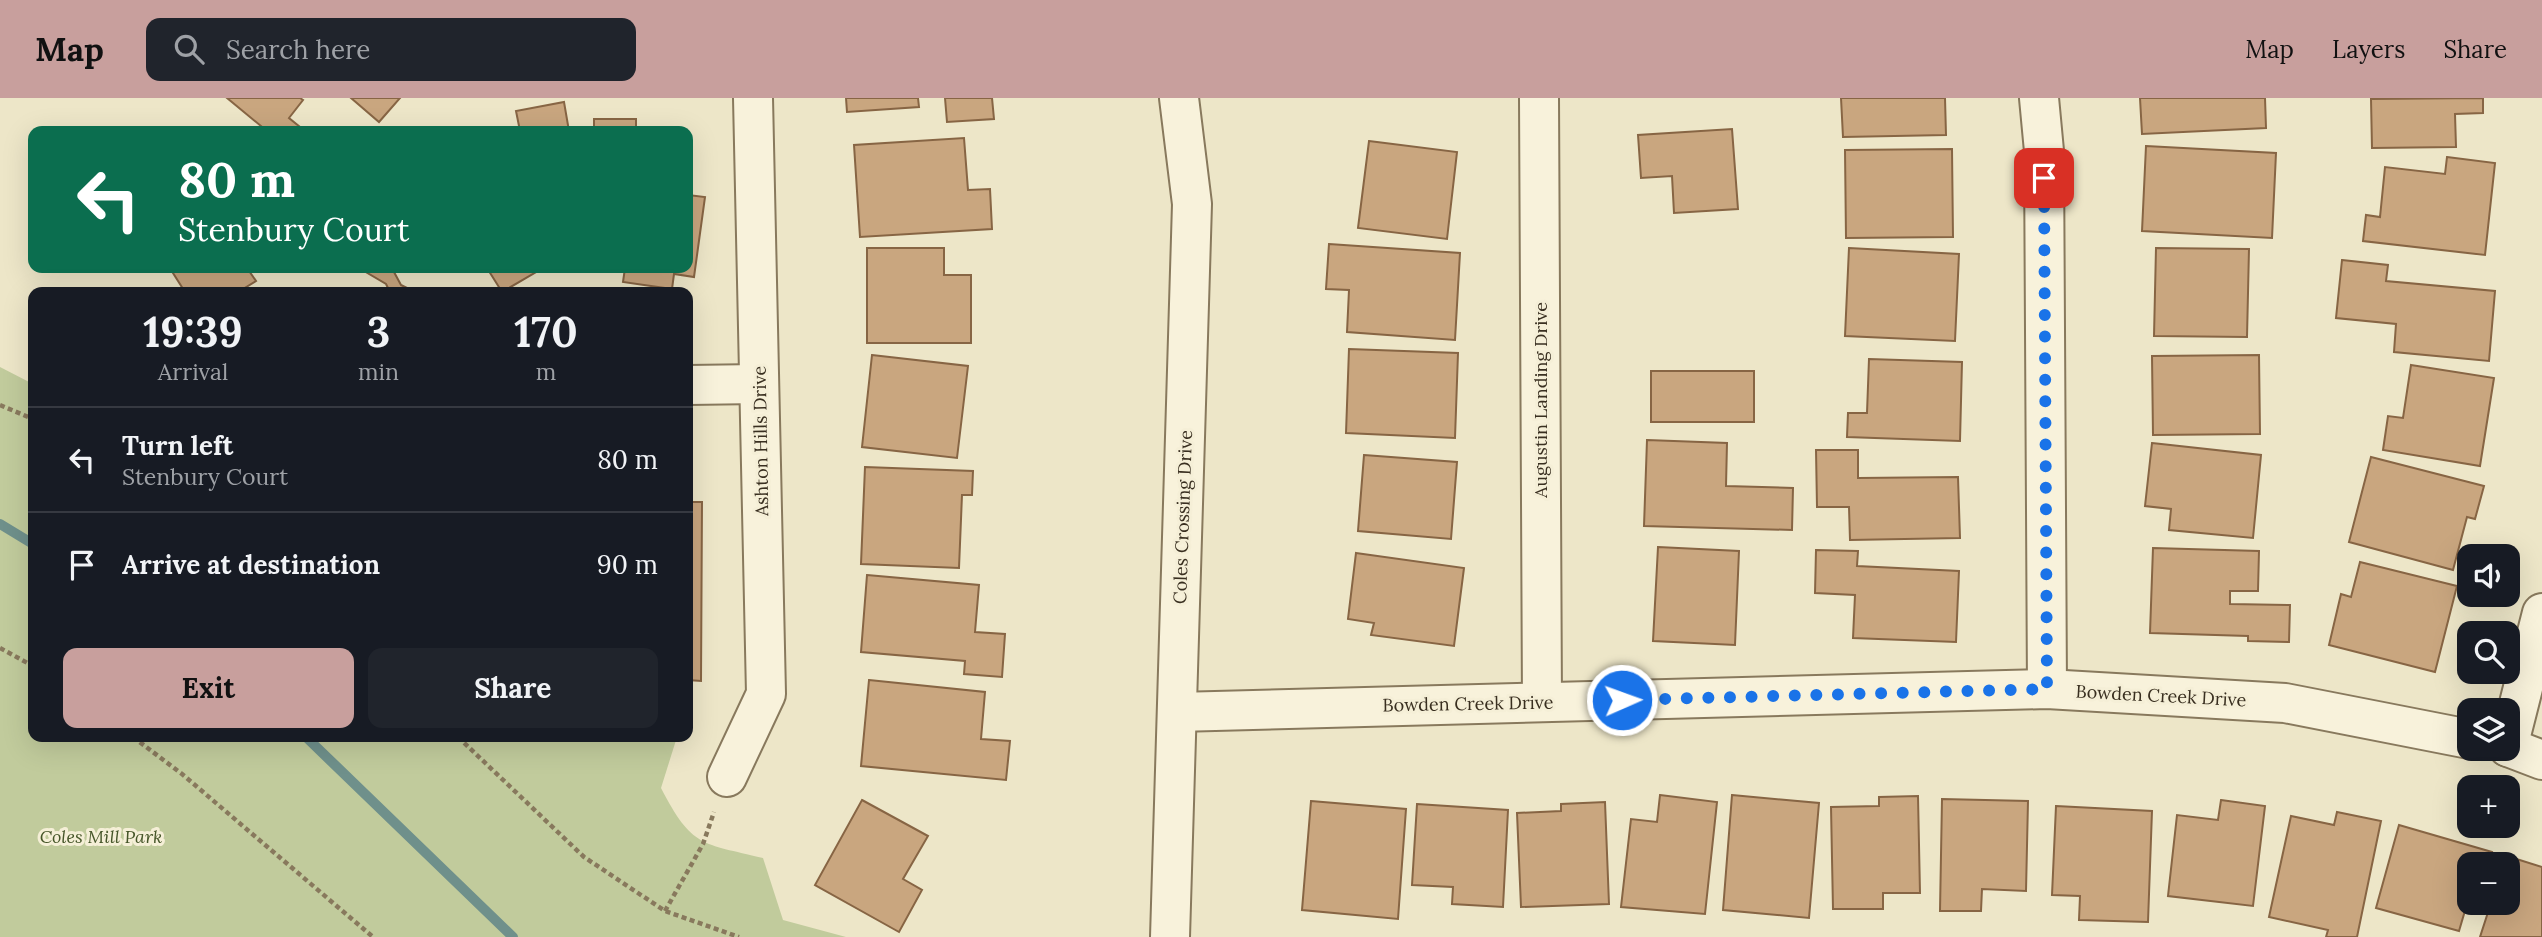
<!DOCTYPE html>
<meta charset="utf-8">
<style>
body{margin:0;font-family:Lora,serif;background:#20242c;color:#f1f3f6;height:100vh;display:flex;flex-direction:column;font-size:26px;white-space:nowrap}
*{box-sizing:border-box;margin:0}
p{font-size:23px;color:#9ea1a6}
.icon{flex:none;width:38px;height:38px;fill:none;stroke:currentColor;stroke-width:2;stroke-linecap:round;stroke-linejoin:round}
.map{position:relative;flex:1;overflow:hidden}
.drawer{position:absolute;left:28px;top:189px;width:665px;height:455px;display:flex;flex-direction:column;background:#171b24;border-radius:14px;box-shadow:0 7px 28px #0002}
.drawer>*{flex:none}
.guide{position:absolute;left:28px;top:28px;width:665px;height:147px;border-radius:14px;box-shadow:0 7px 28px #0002;background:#0b6e4f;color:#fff;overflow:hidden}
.tools{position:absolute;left:2457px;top:446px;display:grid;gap:14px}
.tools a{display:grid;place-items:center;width:63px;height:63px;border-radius:14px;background:#171b24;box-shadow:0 7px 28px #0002;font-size:35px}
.pin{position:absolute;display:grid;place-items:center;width:60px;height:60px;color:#fff;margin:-30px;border-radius:14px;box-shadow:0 4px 10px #0006}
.me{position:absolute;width:77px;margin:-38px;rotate:88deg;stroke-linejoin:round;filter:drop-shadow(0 0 5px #0008)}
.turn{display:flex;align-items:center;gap:24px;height:147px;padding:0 35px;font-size:32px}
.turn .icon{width:91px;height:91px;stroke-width:2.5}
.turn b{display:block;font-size:49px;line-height:60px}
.eta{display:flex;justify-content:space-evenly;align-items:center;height:119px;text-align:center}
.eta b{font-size:42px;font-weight:800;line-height:49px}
.button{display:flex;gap:14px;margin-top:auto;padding:14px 35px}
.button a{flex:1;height:80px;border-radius:14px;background:#c89f9d;color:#111;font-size:28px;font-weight:800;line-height:80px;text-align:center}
.button a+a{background:#20242c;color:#f1f3f6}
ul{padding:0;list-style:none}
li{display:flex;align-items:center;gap:21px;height:105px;padding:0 35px;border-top:2px solid #363941}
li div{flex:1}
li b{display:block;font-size:26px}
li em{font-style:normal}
header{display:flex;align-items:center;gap:42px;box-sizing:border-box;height:98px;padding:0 35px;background:#c89f9d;color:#111}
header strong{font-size:33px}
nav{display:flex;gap:38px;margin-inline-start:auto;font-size:24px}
.search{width:490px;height:63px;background:#20242c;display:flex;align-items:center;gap:18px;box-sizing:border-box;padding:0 24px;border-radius:14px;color:#9ea1a6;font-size:26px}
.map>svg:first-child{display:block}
.green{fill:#c1cb9c}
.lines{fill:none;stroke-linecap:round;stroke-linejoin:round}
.stream{stroke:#6f908b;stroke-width:10}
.building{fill:#c9a67f;stroke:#876544;stroke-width:2}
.minor-casing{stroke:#88795d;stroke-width:42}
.path{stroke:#88795d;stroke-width:4.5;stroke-dasharray:5 3.5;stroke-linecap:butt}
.minor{stroke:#f8f2db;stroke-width:38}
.route{stroke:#1a73e8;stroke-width:12;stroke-dasharray:0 21.6}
.labels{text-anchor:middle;stroke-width:6;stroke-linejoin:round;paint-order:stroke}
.street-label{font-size:18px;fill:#392f20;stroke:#f5efd7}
.park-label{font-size:18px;font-style:italic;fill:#455528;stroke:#f5efd7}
</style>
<header>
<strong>Map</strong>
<div class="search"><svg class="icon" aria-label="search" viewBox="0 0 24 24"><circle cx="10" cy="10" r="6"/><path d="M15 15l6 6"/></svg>Search here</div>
<nav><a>Map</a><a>Layers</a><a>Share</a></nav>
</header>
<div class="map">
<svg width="2542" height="839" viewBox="0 0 2542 839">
<rect width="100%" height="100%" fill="#ede6c8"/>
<path class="green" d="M 0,269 L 33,286 L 33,639 L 677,639 L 661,690 C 692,750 702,745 763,760 L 783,822 L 846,839 L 0,839 Z"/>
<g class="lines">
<g class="stream">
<polyline points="0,426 33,446"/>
<polyline points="306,639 513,839"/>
</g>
</g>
<g class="building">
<polygon points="227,0 300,0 303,2 289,20 305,33 267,33"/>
<polygon points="351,0 400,0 379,24"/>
<polygon points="846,0 918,0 919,9 847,14"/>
<polygon points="945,0 992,0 994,21 947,24"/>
<polygon points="1841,0 1945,0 1946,37 1843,39"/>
<polygon points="2140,0 2265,0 2266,30 2142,36"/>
<polygon points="2483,0 2483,15 2455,16 2456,49 2372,50 2371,1"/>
<polygon points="564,4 569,33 520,33 516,13"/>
<rect x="594" y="21" width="42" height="12"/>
<polygon points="1732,31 1738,111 1674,115 1672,78 1641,80 1638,37"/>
<polygon points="964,40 968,92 990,91 992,131 860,139 854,47"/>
<polygon points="1369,43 1457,54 1447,141 1358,130"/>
<polygon points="2146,48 2276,55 2272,140 2142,133"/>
<polygon points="1952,51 1953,139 1846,140 1845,52"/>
<polygon points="2447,59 2495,65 2485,157 2363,143 2366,117 2380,119 2385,69 2445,76"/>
<polygon points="688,97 705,99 694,179 674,176 672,191 623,184 625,170 688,170"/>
<polygon points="1329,146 1460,155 1455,242 1347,234 1349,192 1326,191"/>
<polygon points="867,150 944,150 944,177 971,177 971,245 867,245"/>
<polygon points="1849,150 1959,156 1955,243 1845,238"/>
<polygon points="2156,150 2249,151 2247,239 2154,238"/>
<polygon points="2342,162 2388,167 2386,183 2495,193 2489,263 2394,254 2396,226 2336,220"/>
<polygon points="181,170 247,170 256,183 238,194 185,194 173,175"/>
<polygon points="359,170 397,170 394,174 401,187 415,194 390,194 386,186"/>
<polygon points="487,170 543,170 502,194"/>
<polygon points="1349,251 1458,255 1455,340 1346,335"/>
<polygon points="872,257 968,268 957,360 862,349"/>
<polygon points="2259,257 2260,336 2153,337 2152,258"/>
<polygon points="1869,261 1962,264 1960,343 1847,339 1848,315 1867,315"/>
<polygon points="2411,267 2494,280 2480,368 2383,352 2388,318 2403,320"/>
<rect x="1651" y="273" width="103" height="51"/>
<polygon points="1647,342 1727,345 1726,388 1793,390 1792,432 1644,428"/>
<polygon points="2152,345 2261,357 2253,440 2169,432 2171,411 2145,408"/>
<polygon points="1816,352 1858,352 1858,380 1958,379 1960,440 1850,442 1849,409 1817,409"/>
<polygon points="1364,357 1457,364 1451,441 1358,433"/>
<polygon points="2371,359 2484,388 2475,421 2467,419 2453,472 2349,444"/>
<polygon points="865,369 973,373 972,397 962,397 959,470 861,466"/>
<polygon points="688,404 702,404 701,583 688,582"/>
<polygon points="1658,449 1739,453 1735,547 1653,543"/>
<polygon points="2153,450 2259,453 2258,493 2230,493 2230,506 2290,507 2289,544 2248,543 2248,538 2150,535"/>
<polygon points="1816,452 1858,453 1857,468 1959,473 1956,544 1853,540 1855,497 1815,495"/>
<polygon points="1356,455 1464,470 1454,548 1371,537 1374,525 1348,521"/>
<polygon points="2360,464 2457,488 2435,574 2329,547 2341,496 2351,499"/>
<polygon points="867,477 979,487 975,534 1005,536 1002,579 964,576 965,563 861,554"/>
<polygon points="869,582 985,594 981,641 1010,643 1006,682 861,668"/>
<polygon points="1660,697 1717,704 1705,816 1621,809 1631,721 1657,724"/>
<polygon points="1732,697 1819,705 1809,820 1723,812"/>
<polygon points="1918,698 1920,795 1883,795 1883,811 1833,811 1831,709 1879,708 1879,699"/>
<polygon points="1942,701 2028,703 2026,793 1982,791 1981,813 1940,813"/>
<polygon points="862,702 928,738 903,781 922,792 899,834 815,787"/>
<polygon points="2221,702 2265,708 2253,808 2168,798 2177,717 2218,722"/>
<polygon points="1311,703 1406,711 1398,821 1302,812"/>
<polygon points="1605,704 1609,806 1521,809 1517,715 1561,713 1561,706"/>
<polygon points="1417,706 1508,712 1503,809 1452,806 1453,789 1412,787"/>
<polygon points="2056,708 2152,713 2148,824 2079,822 2080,798 2052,797"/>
<polygon points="2337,714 2381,723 2357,839 2326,839 2328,832 2269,819 2291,718 2334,727"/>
<polygon points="2399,727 2492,754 2489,766 2469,766 2469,799 2459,833 2376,810"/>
<polygon points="2507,758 2542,769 2542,839 2480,839 2491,805 2508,805 2508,766 2504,766"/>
</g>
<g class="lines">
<defs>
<g id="minor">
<polyline points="1539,0 1542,604"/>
<polyline points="2039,0 2044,53 2047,591"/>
<polyline points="688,287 759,286"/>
<polyline points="1177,614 2047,591 2285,605 2469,641"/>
<polyline points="2508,649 2542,515"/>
<polyline points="2508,649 2542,662"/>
<polyline points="727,679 766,596 753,0"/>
<polyline points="1170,839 1192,106 1179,0"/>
</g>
</defs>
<use href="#minor" class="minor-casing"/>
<g class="path">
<polyline points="0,307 33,321"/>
<polyline points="0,550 33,568"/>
<polyline points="133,639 182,676 373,839"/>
<polyline points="458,639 584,759 665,813 739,839"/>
<polyline points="665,813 703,746 714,714"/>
</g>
<use href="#minor" class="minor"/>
</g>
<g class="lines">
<polyline class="route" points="1622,602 2047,591 2044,80"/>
</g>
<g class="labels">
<g class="street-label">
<text transform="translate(1541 302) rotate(-90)" y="6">Augustin Landing Drive</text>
<text transform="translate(761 343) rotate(-91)" y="6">Ashton Hills Drive</text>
<text transform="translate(1183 419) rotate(-88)" y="6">Coles Crossing Drive</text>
<text transform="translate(2161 598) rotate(3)" y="6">Bowden Creek Drive</text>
<text transform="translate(1468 606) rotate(-1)" y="6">Bowden Creek Drive</text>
</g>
<g class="park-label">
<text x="101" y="745">Coles Mill Park</text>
</g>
</g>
</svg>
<div class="tools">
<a><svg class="icon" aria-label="sound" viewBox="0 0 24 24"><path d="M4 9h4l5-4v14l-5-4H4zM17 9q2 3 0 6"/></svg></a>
<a><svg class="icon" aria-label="search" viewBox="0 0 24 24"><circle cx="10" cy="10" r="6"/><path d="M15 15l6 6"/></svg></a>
<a><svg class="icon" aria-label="layers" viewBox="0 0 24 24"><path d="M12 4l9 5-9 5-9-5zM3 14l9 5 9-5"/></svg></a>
<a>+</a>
<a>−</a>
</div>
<div class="pin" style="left:2044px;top:80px;background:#d93025"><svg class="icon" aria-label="arrive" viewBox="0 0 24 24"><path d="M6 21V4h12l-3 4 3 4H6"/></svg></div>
<svg class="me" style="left:1622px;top:602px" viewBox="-20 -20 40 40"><circle r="17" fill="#1a73e8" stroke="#fff" stroke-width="3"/><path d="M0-11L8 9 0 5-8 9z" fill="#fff"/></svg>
<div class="guide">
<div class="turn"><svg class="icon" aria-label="left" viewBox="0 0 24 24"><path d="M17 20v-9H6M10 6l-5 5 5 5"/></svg><div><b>80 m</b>Stenbury Court</div></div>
</div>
<section class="drawer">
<div class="eta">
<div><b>19:39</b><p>Arrival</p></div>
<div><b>3</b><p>min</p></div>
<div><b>170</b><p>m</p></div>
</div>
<ul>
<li><svg class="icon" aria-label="left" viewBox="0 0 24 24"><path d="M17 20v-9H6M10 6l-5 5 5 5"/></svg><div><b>Turn left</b><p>Stenbury Court</p></div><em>80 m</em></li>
<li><svg class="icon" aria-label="arrive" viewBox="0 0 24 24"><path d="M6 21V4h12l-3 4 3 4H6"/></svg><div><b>Arrive at destination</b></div><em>90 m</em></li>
</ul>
<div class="button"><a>Exit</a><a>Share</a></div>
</section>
</div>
